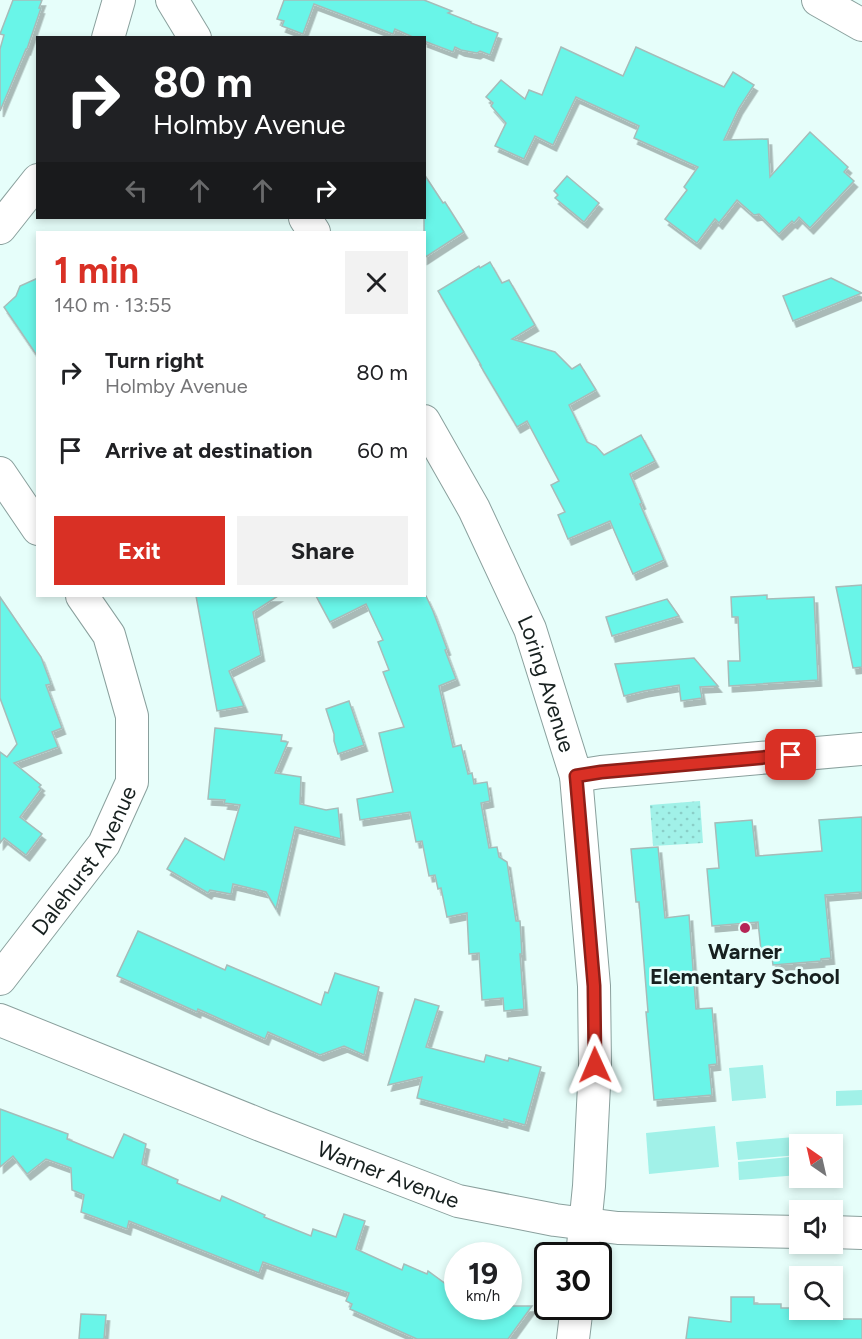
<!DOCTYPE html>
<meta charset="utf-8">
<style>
body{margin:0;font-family:Figtree,sans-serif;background:#f2f2f2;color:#202124;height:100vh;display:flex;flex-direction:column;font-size:22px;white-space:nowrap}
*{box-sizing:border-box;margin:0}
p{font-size:20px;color:#757577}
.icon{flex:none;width:33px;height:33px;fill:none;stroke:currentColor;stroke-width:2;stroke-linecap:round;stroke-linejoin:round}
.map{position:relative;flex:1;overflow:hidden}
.panel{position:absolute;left:36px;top:231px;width:390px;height:366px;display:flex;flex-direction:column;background:#fff;border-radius:0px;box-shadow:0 3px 9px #0003}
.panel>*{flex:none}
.guide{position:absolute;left:36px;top:36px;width:390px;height:183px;border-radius:0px;box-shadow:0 3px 9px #0003;background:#202124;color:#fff;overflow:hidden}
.needle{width:39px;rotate:326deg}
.buttons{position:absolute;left:789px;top:1134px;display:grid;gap:12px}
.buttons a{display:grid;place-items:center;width:54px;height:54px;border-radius:0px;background:#fff;box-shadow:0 3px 9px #0003;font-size:30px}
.speed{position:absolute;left:444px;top:1242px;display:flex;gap:12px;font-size:30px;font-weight:700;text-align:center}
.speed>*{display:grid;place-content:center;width:78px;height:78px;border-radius:50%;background:#fff;box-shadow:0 3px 9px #0003;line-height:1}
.speed small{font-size:15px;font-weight:400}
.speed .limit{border:3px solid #111;border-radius:9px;background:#fff;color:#111}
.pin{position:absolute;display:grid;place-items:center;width:51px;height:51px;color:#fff;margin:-26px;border-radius:12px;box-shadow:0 3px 9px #0006}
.me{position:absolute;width:66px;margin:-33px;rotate:359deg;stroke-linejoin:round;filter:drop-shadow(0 0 4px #0008)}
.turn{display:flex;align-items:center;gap:21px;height:126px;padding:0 18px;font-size:27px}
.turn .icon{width:78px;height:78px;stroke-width:2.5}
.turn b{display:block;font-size:42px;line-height:51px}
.lanes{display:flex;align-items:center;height:57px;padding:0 18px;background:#0003;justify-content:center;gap:30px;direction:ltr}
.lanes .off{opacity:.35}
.round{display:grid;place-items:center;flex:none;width:63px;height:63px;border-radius:0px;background:#f2f2f2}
.overview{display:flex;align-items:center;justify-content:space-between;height:102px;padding:0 18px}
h1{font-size:36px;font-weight:700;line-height:45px;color:#d93025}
.primary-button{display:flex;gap:12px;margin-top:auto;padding:12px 18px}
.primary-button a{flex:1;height:69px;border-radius:0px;background:#d93025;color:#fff;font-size:24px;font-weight:700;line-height:69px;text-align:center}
.primary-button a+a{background:#f2f2f2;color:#202124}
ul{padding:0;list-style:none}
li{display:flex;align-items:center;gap:18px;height:78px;padding:0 18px}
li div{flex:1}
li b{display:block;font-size:22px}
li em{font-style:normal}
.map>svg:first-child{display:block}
.green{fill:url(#green-dots)}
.pitch{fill:#a1f1e8}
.building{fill:#69f5e8;stroke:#a6bcb9;stroke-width:1.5;filter:url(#shadow)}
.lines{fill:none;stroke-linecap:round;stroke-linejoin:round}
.minor-casing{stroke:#8aa09d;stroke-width:34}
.minor{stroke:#fff;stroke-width:32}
.route-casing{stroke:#8d1f18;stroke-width:15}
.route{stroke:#d93025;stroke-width:10}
.poi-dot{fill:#b52555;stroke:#e6fefa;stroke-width:2}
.labels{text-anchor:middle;stroke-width:5;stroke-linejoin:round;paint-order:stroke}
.street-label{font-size:22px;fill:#17201f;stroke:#e6fefa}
.poi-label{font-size:22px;font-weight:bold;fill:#17201f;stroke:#e6fefa}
</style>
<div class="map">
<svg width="862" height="1339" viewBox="0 0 862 1339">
<defs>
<pattern id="green-dots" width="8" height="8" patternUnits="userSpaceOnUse" patternTransform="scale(1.5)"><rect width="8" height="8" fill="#a1f1e8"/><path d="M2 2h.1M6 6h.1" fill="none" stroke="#8acec7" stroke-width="1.8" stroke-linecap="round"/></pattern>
<filter id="shadow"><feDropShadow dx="3.5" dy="6" stdDeviation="0" flood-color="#0004"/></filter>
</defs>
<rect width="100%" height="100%" fill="#e6fefa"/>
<polygon class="green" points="700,801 703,843 653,846 650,805"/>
<g class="pitch">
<polygon points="763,1065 766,1098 732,1101 729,1068"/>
<polygon points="862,1090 862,1105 836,1106 836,1091"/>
<polygon points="715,1126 719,1167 649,1174 646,1133"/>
<polygon points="806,1136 807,1144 800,1144 799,1155 738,1160 736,1142"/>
<polygon points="799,1156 799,1175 739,1180 738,1162"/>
</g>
<g class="building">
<polygon points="13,0 42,0 39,8 41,8 27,49 26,49 0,111 0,49 4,35 0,34"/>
<polygon points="284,0 424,0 452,11 448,13 471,22 471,23 498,33 490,55 480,51 477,53 461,50 455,47 453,52 424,41 424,38 415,38 395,29 393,34 314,4 303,34 282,26 284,21 277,19"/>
<polygon points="561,47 623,76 636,47 724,87 733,72 754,85 739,108 724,140 768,139 770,177 810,132 848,167 844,172 854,181 810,228 799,217 794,223 792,221 779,234 759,214 754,215 737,200 719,223 715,219 697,243 665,219 687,190 684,187 698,167 634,138 639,126 576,97 553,145 535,136 524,159 495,146 506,123 491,106 493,103 486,97 501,80 525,99 529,90 542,95"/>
<polygon points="424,174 443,203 445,202 464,232 424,258"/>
<polygon points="567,176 599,203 584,222 555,198 558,195 554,191"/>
<polygon points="490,262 502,283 509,280 535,325 512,339 555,352 572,369 580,364 596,390 569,405 587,442 596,446 604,455 641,435 655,461 630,474 642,503 640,504 664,560 633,574 610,521 568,539 558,515 565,512 551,485 559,481 527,421 517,427 480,365 481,365 438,291 479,266 480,268"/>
<polygon points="38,278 38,357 4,307 16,296 20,286"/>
<polygon points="831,278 862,293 793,321 783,296"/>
<polygon points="862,585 862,667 853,668 836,587"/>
<polygon points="767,595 767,599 814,597 818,680 729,686 728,661 740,661 738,617 732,617 731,597"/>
<polygon points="196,596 278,596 253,612 261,655 229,671 244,706 217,711"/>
<polygon points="316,596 426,596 433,611 447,649 445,650 456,679 439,686 453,747 461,745 468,774 472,773 474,784 487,782 490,801 481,803 489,848 497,847 499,857 507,862 516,921 520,921 522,954 520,954 524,1009 504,1011 503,998 482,1000 479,953 469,954 467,913 447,917 441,888 438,889 435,875 429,876 422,841 416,842 410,812 360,820 357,799 393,792 379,733 404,727 383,672 389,670 378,642 383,640 366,604 330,622"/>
<polygon points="0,597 41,657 51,684 46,685 62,728 52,732 58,747 14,763 41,785 39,787 41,789 20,817 42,834 26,855 4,838 0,843 0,752 7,757 17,744 0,698"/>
<polygon points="667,599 679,616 612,636 606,617"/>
<polygon points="694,658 718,686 700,687 702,698 681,701 679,685 644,691 624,696 615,664"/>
<polygon points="349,701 364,745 338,754 334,741 334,734 326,709"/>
<polygon points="215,728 282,735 281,741 288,742 275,773 301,777 300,804 326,810 338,808 341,839 295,827 276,909 266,892 233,884 231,894 210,890 208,893 167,869 185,838 224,860 240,805 224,803 225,800 208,799"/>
<polygon points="862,817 862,892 825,895 831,958 821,959 821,961 773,965 771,949 761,950 758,922 712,926 707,869 719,868 715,823 752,820 756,856 822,851 819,820"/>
<polygon points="658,847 665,918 689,915 696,1009 712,1008 717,1064 709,1065 712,1095 654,1100 646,1012 648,1012 639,902 636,902 631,849"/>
<polygon points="138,931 225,970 227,965 321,1005 325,992 328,993 335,973 379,987 364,1055 344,1046 320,1055 268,1032 265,1039 198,1009 197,1012 117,976"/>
<polygon points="415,999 439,1006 426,1047 484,1062 486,1055 508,1061 509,1058 541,1067 525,1125 504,1119 504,1122 417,1098 422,1077 388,1085"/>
<polygon points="0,1109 68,1134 67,1139 113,1158 124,1134 146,1144 142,1164 178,1180 177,1183 220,1201 222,1196 265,1215 264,1217 311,1236 313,1229 336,1237 344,1214 365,1221 356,1249 402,1270 404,1264 427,1274 428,1271 458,1293 458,1306 532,1306 508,1339 417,1339 350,1309 352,1304 346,1301 349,1293 329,1286 263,1262 259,1273 129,1221 127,1229 81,1212 84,1195 72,1190 71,1168 46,1159 27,1174 13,1156 0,1167"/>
<polygon points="731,1297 754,1297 754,1304 781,1304 781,1308 796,1308 796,1319 862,1319 862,1339 686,1339 689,1317 731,1322"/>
<polygon points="81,1314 106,1315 104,1339 79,1339"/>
</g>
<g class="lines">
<defs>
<g id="minor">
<polyline points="172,0 195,38"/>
<polyline points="818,0 862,25"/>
<polyline points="108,38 119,0"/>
<polyline points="305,218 314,232"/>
<polyline points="0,228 38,180"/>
<path id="s1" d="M 424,421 L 474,509 L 530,629 L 576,776 L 594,986 L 595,1065 L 589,1186 L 582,1256"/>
<polyline points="0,473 38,529"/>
<polyline points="576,776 601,772 862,749"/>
<path id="s2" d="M 0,979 L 104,844 L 132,782 L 132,716 L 109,635 L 82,596"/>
<path id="s3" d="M 0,1020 L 263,1126 L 458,1201 L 555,1220 L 618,1228 L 800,1232"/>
<polyline points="832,1232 862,1233"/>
<polyline points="573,1339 577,1306"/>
</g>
</defs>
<use href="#minor" class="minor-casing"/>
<use href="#minor" class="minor"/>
</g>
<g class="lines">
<defs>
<polyline id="route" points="595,1065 594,986 576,776 601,772 791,755"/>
</defs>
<use href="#route" class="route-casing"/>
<use href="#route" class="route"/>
</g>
<circle class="poi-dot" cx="745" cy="928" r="6"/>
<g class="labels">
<g class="street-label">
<text dy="8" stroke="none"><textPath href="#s1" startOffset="291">Loring Avenue</textPath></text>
<text dy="8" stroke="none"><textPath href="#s2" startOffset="146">Dalehurst Avenue</textPath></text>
<text dy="8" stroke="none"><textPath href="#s3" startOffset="418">Warner Avenue</textPath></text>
</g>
<g class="poi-label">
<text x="745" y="959">Warner<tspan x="745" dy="25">Elementary School</tspan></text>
</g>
</g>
</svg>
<div class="buttons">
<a><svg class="needle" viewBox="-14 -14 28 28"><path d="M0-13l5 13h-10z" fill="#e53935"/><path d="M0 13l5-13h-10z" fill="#757577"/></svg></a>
<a><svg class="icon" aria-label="sound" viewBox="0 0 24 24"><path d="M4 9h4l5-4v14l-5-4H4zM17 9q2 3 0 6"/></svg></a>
<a><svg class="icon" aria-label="search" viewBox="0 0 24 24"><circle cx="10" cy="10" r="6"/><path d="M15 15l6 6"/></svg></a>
</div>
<div class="speed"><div>19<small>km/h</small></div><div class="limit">30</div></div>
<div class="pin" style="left:791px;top:755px;background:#d93025"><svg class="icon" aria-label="arrive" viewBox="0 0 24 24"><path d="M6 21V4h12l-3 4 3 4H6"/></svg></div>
<svg class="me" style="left:595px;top:1065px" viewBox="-20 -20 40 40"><path d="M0-17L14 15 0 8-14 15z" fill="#d93025" stroke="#fff" stroke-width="4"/></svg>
<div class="guide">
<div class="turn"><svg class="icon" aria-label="right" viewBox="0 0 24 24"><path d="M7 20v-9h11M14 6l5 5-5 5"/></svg><div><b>80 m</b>Holmby Avenue</div></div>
<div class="lanes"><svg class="icon off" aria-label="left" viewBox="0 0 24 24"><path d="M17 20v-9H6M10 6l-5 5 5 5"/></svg><svg class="icon off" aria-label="ahead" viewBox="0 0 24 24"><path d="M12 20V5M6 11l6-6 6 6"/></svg><svg class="icon off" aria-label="ahead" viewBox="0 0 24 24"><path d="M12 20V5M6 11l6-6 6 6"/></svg><svg class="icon" aria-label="right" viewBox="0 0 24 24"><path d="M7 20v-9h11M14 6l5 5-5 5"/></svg></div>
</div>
<section class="panel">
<div class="overview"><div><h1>1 min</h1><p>140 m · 13:55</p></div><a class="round"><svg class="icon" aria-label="close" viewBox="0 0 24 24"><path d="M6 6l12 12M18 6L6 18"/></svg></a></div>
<ul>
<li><svg class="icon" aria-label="right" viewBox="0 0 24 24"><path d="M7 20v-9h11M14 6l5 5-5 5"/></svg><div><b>Turn right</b><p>Holmby Avenue</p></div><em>80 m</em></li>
<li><svg class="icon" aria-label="arrive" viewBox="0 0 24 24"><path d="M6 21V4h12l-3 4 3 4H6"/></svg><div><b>Arrive at destination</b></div><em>60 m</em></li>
</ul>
<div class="primary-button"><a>Exit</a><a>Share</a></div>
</section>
</div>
